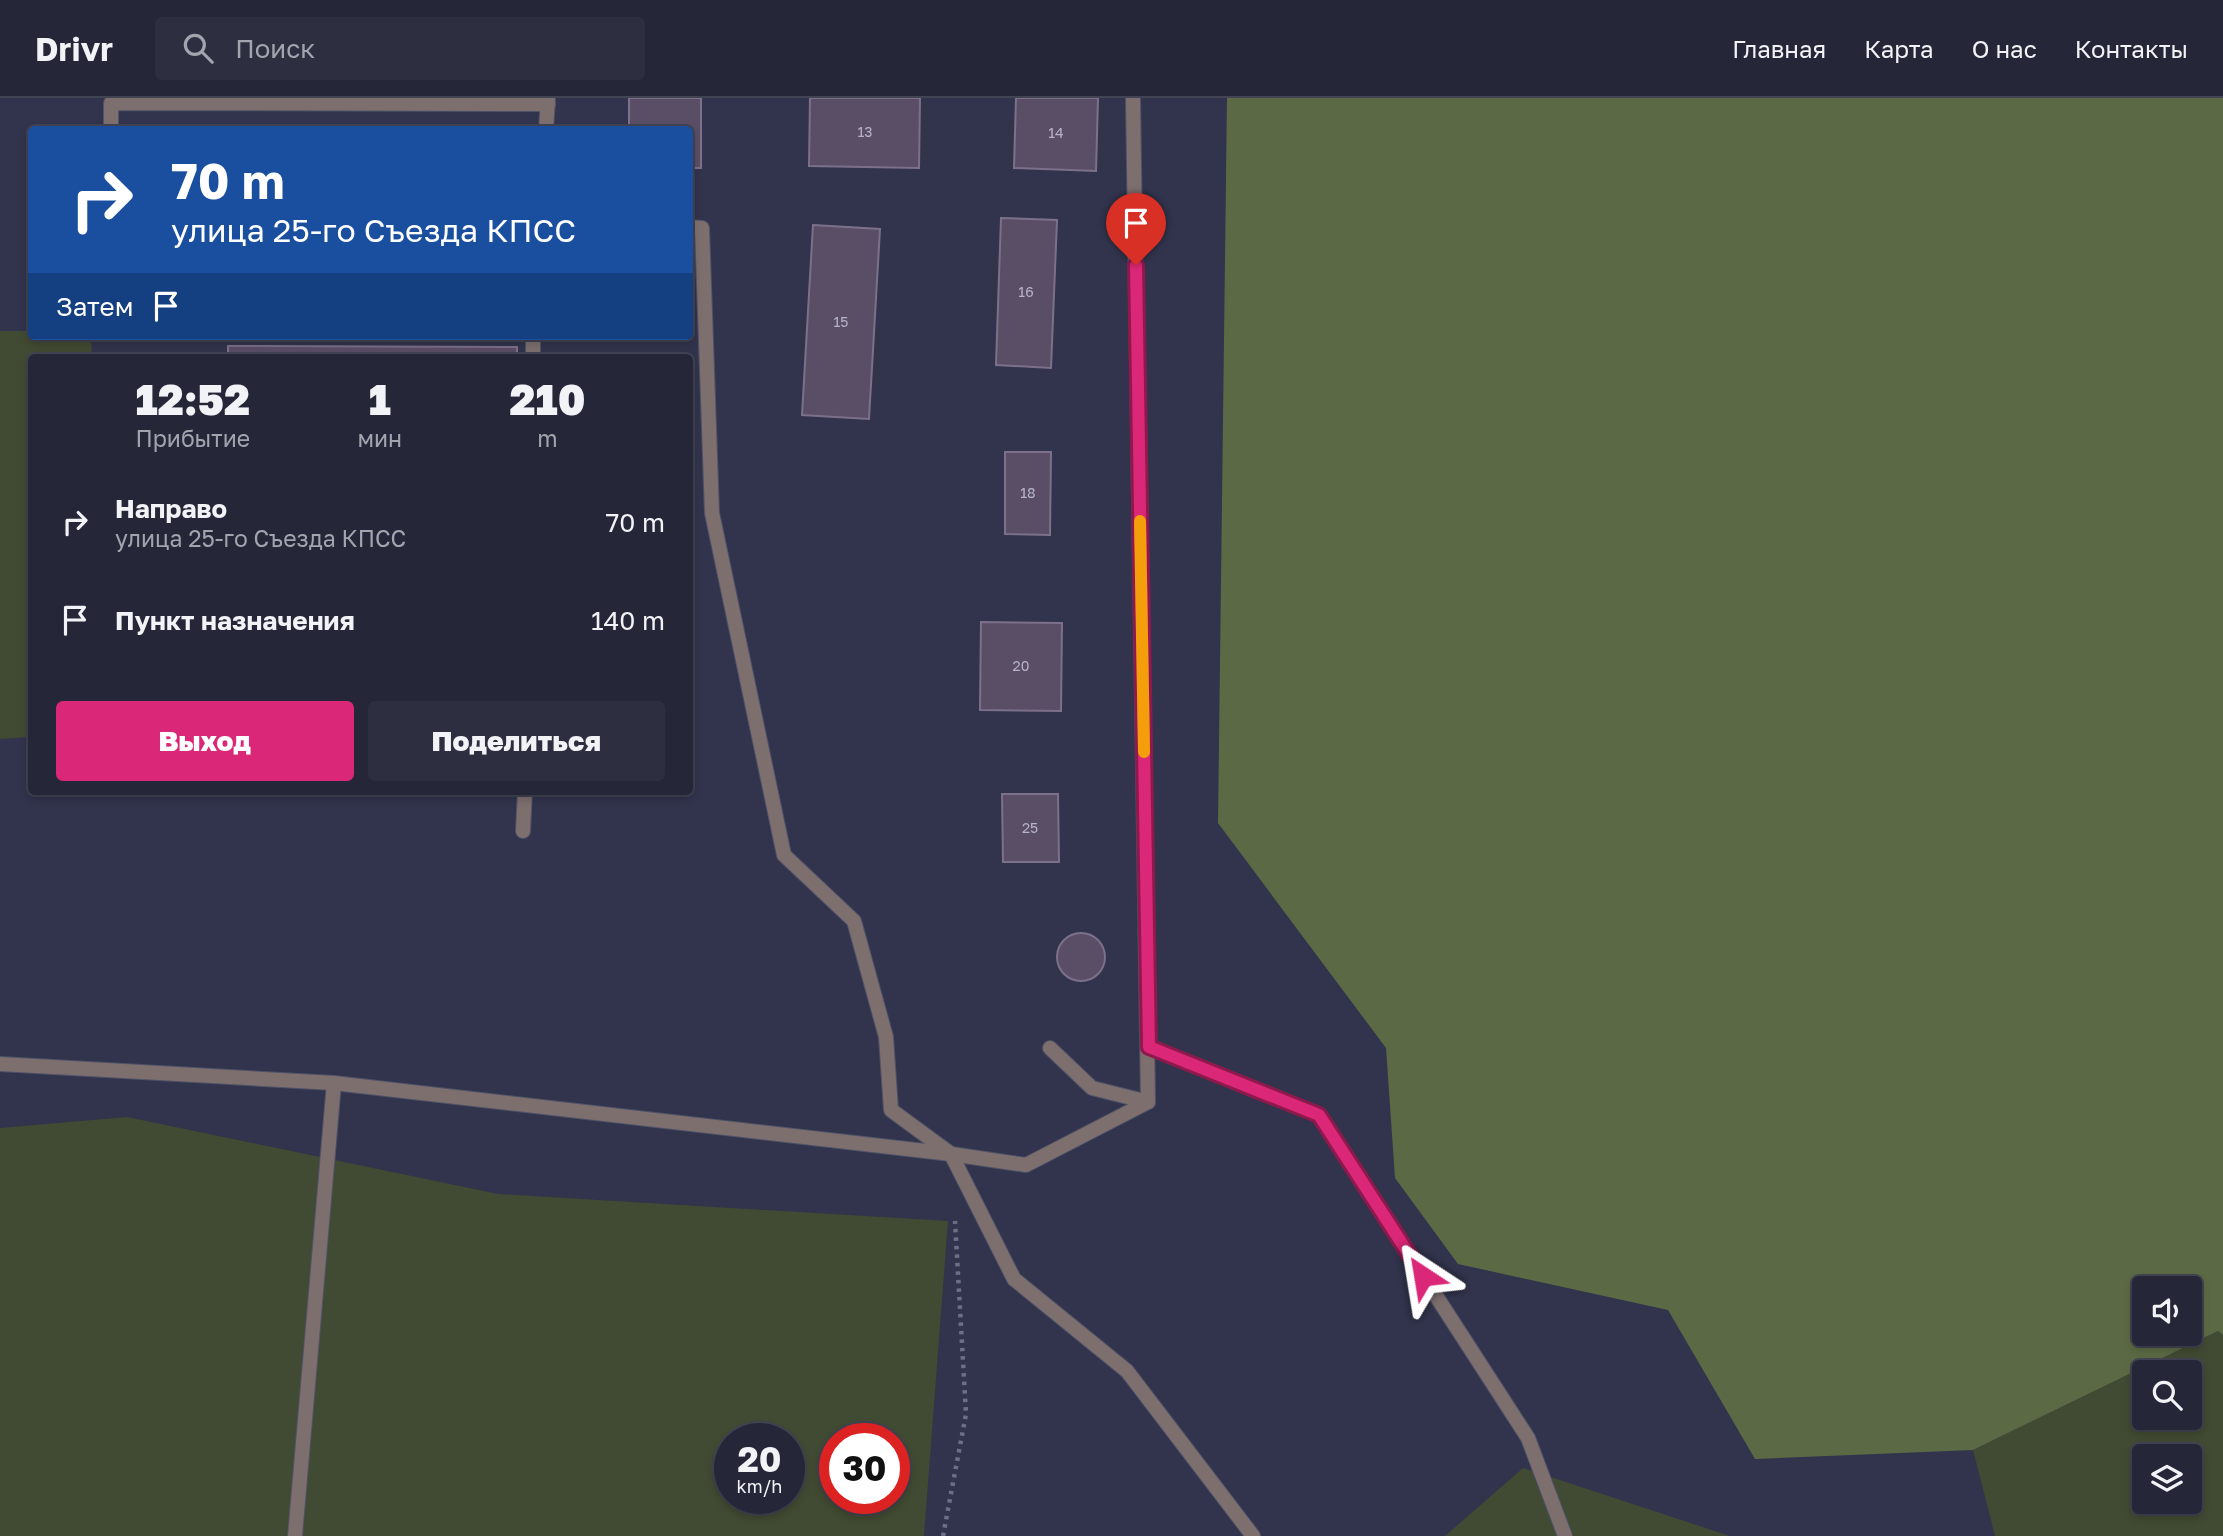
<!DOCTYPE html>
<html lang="ru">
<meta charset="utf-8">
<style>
body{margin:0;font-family:"Golos Text",sans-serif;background:#2d2f41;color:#f1f3f6;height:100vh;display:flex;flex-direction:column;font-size:26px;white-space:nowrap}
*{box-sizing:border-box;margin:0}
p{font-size:23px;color:#a3a5ae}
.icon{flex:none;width:38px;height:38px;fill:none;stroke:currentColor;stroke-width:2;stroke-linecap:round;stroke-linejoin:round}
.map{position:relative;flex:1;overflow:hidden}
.details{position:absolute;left:28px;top:256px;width:665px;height:441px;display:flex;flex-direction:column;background:#252739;border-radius:7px;box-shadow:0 4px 10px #0003,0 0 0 2px #424453}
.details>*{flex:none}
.top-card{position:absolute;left:28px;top:28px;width:665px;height:214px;border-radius:7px;box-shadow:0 4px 10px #0003,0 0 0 2px #424453;background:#1a4fa0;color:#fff;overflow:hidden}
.controls{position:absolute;left:2132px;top:1178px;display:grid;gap:14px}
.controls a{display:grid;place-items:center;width:70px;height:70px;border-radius:7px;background:#252739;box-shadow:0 4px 10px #0003,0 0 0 2px #424453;font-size:35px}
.speed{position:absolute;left:714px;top:1325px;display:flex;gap:14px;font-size:35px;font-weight:700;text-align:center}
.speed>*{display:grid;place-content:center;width:91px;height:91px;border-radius:50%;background:#252739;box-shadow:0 4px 10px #0003,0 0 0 2px #424453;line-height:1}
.speed small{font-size:18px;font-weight:400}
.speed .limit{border:10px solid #d22;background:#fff;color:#111}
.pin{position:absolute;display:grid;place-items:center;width:60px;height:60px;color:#fff;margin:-72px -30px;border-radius:50% 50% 50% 0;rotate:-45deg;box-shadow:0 0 7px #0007}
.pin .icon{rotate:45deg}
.me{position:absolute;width:77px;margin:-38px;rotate:327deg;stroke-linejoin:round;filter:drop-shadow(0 0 5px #0008)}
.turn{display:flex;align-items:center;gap:24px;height:147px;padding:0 28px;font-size:32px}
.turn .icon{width:91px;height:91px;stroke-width:2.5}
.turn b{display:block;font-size:49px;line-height:60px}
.then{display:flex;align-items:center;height:66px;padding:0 28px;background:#0003;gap:14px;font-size:26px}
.eta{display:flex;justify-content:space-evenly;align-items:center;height:119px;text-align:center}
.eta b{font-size:42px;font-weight:800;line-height:49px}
.primary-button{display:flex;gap:14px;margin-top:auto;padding:14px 28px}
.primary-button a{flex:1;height:80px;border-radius:7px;background:#db2777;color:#fff;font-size:28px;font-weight:800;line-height:80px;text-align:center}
.primary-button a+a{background:#2d2f41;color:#f1f3f6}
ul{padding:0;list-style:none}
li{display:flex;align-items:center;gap:21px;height:98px;padding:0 28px}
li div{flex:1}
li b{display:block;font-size:26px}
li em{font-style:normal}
header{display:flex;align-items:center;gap:42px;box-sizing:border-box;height:98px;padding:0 35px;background:#252739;border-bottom:2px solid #424453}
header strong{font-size:33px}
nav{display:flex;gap:38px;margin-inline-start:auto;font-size:24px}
.search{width:490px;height:63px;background:#2d2f41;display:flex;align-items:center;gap:18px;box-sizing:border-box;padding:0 24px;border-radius:7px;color:#a3a5ae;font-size:26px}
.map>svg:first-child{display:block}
.green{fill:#414a32;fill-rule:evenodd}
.forest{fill:#5b6a44;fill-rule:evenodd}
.building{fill:#5a4d66;stroke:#7d708a;stroke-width:2}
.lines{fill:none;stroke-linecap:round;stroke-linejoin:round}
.lane-casing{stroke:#4f5268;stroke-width:16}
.street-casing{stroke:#4f5268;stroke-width:16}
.path{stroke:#6d7085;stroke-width:4.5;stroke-dasharray:3.5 5;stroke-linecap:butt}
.lane{stroke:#7e6f6f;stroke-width:14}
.street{stroke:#7e6f6f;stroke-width:14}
.route-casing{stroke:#8e194d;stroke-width:18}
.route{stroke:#db2777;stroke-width:12}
.slow{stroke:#f59e0b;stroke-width:12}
.labels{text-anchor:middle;stroke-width:7;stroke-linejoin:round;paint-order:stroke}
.number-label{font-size:14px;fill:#b6b5c7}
</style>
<header>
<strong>Drivr</strong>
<div class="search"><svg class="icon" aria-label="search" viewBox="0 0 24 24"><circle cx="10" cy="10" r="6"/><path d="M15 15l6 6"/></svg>Поиск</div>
<nav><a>Главная</a><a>Карта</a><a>О нас</a><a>Контакты</a></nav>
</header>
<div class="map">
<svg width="2223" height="1438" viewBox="0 0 2223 1438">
<rect width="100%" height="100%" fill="#31344c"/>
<g class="green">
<polygon points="0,233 31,233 32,238 91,238 92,259 32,259 31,639 0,641"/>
<path d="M 127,1019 L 498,1096 L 948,1123 L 924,1438 L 0,1438 L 0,1030 ZM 730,1340 L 789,1340 L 789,1400 L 730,1400 ZM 835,1340 L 894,1340 L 894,1400 L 835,1400 Z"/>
<path d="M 2218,1233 L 2223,1237 L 2223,1438 L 1995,1438 L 1973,1352 ZM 2144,1274 L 2189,1274 L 2189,1320 L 2144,1320 ZM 2144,1358 L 2189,1358 L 2189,1404 L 2144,1404 Z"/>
<polygon points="1523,1370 1730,1438 1445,1438"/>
</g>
<path class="forest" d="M 1227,0 L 2223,0 L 2223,1237 L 2218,1233 L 1973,1352 L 1755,1361 L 1668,1212 L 1458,1166 L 1395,1080 L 1386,950 L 1218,725 ZM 2144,1190 L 2189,1190 L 2189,1236 L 2144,1236 Z"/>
<g class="building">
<polygon points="629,0 701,0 701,70 690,70 690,32 629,32"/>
<polygon points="810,0 920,0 919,70 809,68"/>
<polygon points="1016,0 1098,0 1096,73 1014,70"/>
<polygon points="1001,120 1057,122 1051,270 996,267"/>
<polygon points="813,127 880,131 869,321 802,317"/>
<polygon points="228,248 517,249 517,259 228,259"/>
<polygon points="1005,354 1051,354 1050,437 1005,436"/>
<polygon points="981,524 1062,525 1061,613 980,612"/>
<polygon points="1002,696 1058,696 1059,764 1003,764"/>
<circle cx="1081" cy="859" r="24"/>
</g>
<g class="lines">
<defs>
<g id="lane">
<polyline points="111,32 111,5 548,6"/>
<polyline points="690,129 702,130 712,415 784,757 854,823 886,939 891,1012 951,1056 1014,1181 1127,1273 1253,1438"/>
<polyline points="523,733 525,693"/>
<polyline points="1050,950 1092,990 1148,1004"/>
</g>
<g id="street">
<polyline points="546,32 548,0"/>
<polyline points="533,259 533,238"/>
<polyline points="1149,949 1319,1017 1528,1340 1565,1438"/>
<polyline points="0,966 334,985 951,1056 1026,1067 1148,1004 1133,0"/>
<polyline points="295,1438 334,985"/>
</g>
</defs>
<use href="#lane" class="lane-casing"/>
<use href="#street" class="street-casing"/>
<polyline class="path" points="943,1438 966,1316 955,1123"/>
<use href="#lane" class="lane"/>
<use href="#street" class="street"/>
</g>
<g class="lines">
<defs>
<polyline id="route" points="1136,167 1149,949 1319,1017 1423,1178"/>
</defs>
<use href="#route" class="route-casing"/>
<use href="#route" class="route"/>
<polyline class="slow" points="1140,423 1144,654"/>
</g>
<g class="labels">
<g class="number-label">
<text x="865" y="39">13</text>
<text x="1056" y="40">14</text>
<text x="1026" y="199">16</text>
<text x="841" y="229">15</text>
<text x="1028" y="400">18</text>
<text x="1021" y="573">20</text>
<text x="1030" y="735">25</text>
</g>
</g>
</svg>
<div class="controls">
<a><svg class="icon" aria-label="sound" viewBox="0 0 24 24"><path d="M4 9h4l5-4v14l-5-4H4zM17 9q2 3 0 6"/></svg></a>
<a><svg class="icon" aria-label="search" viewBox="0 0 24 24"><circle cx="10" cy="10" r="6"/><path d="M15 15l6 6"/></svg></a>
<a><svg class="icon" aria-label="layers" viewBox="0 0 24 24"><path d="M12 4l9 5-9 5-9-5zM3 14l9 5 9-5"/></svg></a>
</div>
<div class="speed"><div>20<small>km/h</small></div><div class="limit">30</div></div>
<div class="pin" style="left:1136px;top:167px;background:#d93025"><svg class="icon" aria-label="arrive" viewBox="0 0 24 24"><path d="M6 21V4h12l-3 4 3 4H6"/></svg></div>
<svg class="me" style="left:1423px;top:1178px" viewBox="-20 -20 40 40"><path d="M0-17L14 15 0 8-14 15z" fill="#db2777" stroke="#fff" stroke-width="4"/></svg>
<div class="top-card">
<div class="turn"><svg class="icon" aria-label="right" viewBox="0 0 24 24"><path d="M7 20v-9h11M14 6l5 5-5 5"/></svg><div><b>70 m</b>улица 25-го Съезда КПСС</div></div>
<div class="then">Затем<svg class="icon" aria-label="arrive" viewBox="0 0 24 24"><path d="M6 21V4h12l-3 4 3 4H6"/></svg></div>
</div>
<section class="details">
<div class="eta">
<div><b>12:52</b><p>Прибытие</p></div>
<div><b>1</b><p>мин</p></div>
<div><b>210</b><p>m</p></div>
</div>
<ul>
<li><svg class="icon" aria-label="right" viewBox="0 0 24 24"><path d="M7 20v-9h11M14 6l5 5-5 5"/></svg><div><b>Направо</b><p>улица 25-го Съезда КПСС</p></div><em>70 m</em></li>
<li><svg class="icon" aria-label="arrive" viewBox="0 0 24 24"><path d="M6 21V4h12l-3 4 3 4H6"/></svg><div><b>Пункт назначения</b></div><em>140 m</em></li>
</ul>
<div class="primary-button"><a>Выход</a><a>Поделиться</a></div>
</section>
</div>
